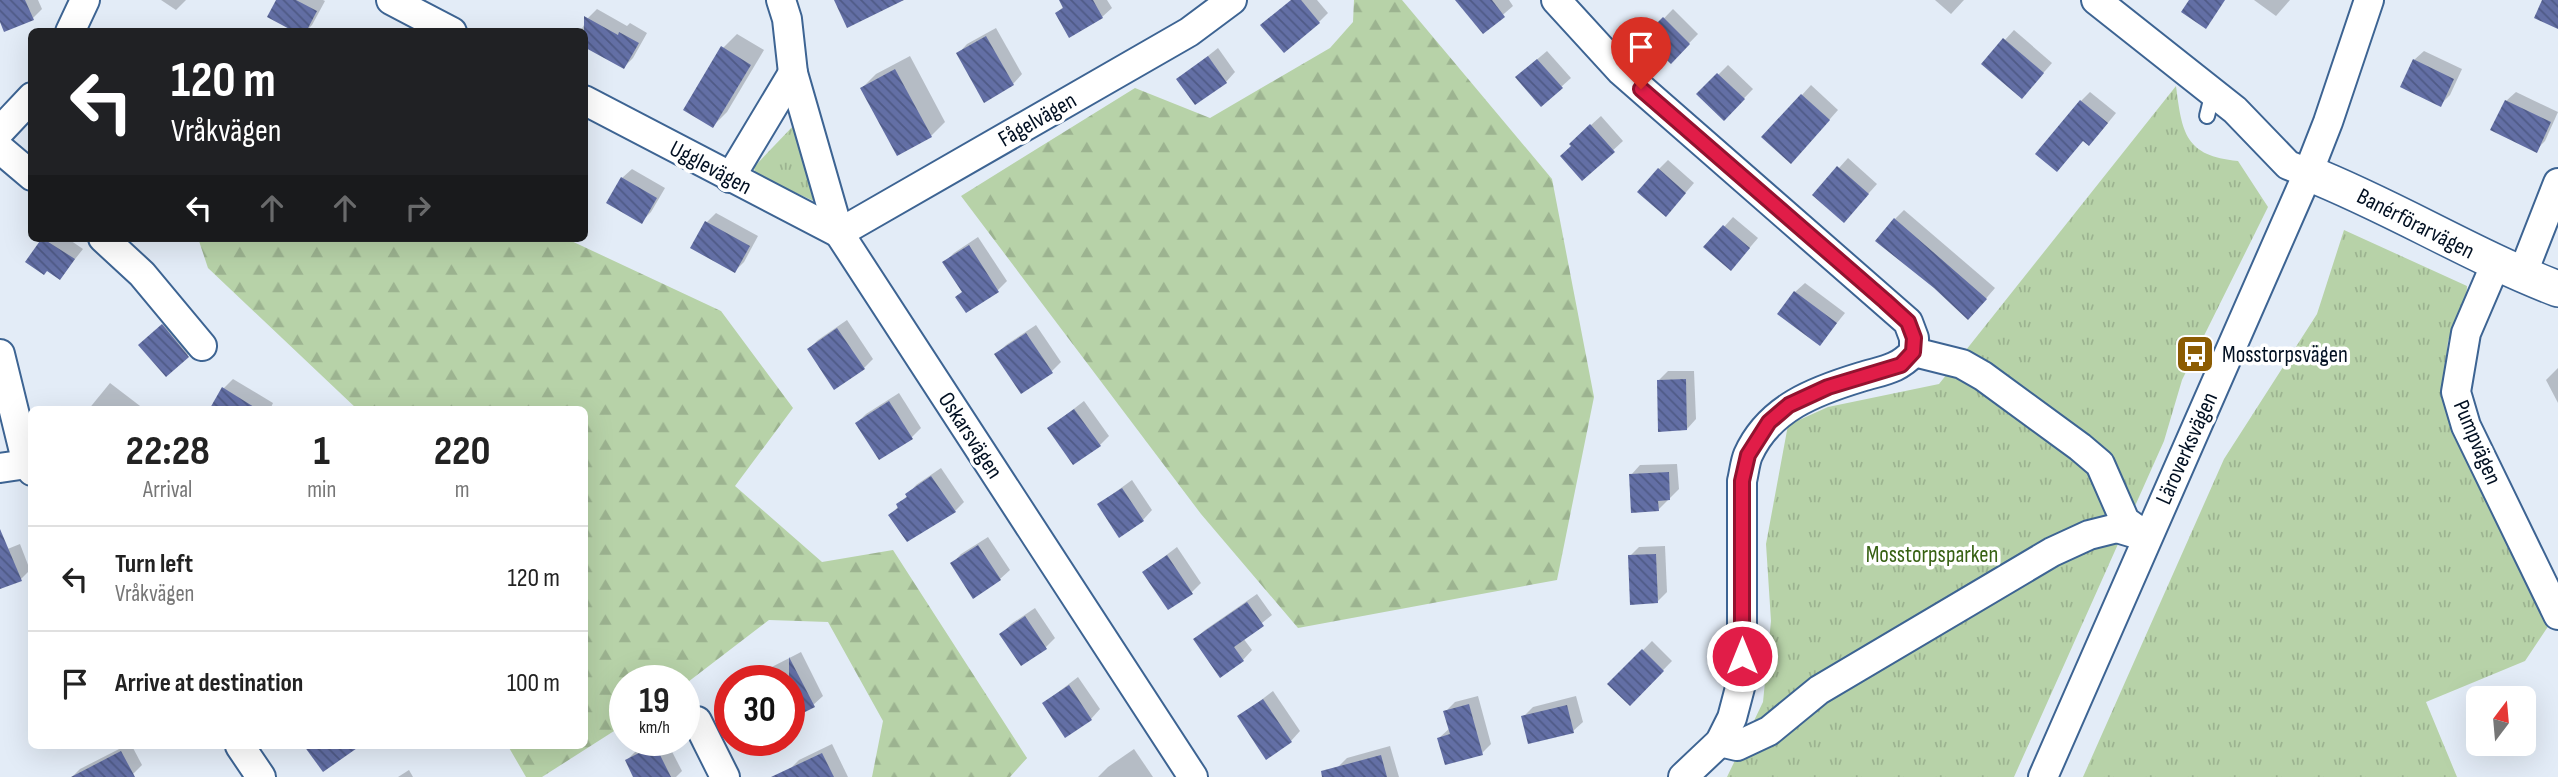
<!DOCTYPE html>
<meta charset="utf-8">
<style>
body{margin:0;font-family:"Sofia Sans Condensed",sans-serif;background:#f6f6f6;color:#222;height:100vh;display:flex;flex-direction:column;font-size:26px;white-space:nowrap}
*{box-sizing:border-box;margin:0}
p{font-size:23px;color:#767676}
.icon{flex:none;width:38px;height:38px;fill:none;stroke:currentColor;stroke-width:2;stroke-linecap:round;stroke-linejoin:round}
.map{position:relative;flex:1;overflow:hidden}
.sheet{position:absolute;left:28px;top:406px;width:560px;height:343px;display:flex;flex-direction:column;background:#fff;border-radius:10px;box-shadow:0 7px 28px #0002}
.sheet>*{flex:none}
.hud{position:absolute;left:28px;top:28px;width:560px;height:214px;border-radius:10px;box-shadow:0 7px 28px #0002;background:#202124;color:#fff;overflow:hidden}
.needle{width:46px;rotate:16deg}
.buttons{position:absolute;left:2466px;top:686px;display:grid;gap:14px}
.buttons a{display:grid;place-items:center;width:70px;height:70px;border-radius:10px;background:#fff;box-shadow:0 7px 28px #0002;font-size:35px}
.speed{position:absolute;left:609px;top:665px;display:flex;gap:14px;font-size:35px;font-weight:700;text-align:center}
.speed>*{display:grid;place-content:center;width:91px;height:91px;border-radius:50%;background:#fff;box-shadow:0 7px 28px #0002;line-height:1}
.speed small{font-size:18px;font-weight:400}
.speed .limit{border:10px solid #d22;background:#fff;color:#111}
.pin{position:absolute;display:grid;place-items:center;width:60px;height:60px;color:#fff;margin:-72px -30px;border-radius:50% 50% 50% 0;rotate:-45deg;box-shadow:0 0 7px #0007}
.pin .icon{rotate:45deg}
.me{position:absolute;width:77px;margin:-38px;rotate:0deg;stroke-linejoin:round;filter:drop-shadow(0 0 5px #0008)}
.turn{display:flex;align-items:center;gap:24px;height:147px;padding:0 28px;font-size:32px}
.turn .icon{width:91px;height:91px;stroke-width:2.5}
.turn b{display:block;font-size:49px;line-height:60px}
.lanes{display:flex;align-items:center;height:66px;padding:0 28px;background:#0003;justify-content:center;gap:35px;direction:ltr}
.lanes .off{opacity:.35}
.eta{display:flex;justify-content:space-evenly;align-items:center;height:119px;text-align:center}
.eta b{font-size:42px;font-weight:700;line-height:49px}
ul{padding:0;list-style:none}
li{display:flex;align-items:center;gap:21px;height:105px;padding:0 28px;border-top:2px solid #e0e0e0}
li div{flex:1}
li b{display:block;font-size:26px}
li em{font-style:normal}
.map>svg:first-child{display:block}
.forest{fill:url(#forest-firs)}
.park{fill:url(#park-tufts)}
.shadow{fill:#0003}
.building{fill:url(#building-back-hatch)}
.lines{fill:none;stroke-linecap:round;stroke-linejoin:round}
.service-casing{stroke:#3d6493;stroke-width:18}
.minor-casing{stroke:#3d6493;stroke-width:32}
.tertiary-casing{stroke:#3d6493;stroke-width:38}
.service{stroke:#fff;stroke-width:14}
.minor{stroke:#fff;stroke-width:28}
.tertiary{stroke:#fff;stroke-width:35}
.route-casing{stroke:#92132f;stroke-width:18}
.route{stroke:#e11d48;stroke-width:12}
.labels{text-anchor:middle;stroke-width:7;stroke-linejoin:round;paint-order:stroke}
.street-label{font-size:23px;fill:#021022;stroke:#fff}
.poi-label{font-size:23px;fill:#021022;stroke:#fff;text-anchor:start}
.park-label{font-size:23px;fill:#376113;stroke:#fff}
</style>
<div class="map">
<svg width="2558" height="777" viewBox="0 0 2558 777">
<defs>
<pattern id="forest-firs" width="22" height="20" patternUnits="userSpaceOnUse" patternTransform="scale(1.75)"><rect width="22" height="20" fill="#b7d2a8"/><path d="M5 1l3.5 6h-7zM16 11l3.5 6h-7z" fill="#9cb390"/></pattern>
<pattern id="park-tufts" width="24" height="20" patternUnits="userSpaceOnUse" patternTransform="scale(1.75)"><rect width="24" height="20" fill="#b7d2a8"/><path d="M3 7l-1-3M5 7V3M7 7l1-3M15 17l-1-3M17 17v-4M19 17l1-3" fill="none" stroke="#9cb390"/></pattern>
<pattern id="building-back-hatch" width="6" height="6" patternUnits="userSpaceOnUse" patternTransform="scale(1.75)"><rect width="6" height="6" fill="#636fa5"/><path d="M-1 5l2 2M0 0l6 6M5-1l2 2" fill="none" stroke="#4f5a86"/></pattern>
</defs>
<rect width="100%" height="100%" fill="#e3ecf7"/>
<g class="forest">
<polygon points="1354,0 1402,0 1552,179 1594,397 1557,580 1298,628 1201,514 961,196 1135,88 1210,118 1330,48 1353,22"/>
<polygon points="198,238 565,238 721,311 793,408 735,486 822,562 893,550 1027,758 1010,777 872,777 883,721 828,622 769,620 684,685 684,681 625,681 625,724 542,777 526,777 508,746 584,746 584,410 357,409 208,268"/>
</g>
<g class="park">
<path d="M 2176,86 C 2182,133 2185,156 2238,161 L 2268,207 L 2182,380 L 2164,441 L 2014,777 L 1727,777 L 1763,702 L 1771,621 L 1766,544 L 1788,425 L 1828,407 L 1939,384 Z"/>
<polygon points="795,124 818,203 755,174 754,167"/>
<polygon points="2344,230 2467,286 2466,303 2448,341 2442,394 2452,433 2549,625 2525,661 2426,702 2457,777 2083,777 2224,459 2317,314"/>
</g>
<g class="shadow">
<polygon points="0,0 38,0 42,9 33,18 0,18"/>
<polygon points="161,0 186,0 176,10"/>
<polygon points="278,0 323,0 325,1 312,25 305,32"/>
<polygon points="1061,0 1107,0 1112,8 1102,17 1057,13 1064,6"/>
<polygon points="1291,0 1317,0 1328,13 1319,22"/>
<polygon points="1457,0 1509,0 1513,6 1483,32"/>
<polygon points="1935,0 1964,0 1951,14"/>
<polygon points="2254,0 2290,0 2276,16"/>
<polygon points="597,9 627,26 630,23 647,33 633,58 624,67 584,32 580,32 588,18"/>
<polygon points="1673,9 1698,34 1671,62 1646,37"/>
<polygon points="996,28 1022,74 1013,84 958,54 967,44"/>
<polygon points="2014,30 2052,63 2031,87 1983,64"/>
<polygon points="737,34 764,50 727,112 713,126 723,48"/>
<polygon points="1218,48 1235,72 1226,82 1179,79"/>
<polygon points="1547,51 1571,78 1561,87 1527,68"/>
<polygon points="2424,51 2462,69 2450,95 2440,105 2414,60"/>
<polygon points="910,56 945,122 931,136 862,88 876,74"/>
<polygon points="1728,65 1753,89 1724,119 1699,94"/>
<polygon points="1811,85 1838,110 1800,153 1764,137"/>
<polygon points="2090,92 2116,113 2098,135 2081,101"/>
<polygon points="2516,92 2558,112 2545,141 2536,150 2506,101"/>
<polygon points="1601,116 1623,141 1582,179 1573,146 1580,135"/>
<polygon points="1848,158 1877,184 1853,211 1839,168"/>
<polygon points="1668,160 1694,183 1675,205 1659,169"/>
<polygon points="632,169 665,188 651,212 642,221 622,178"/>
<polygon points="1904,210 1995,288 1977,309 1895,219"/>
<polygon points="716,213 758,236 744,262 735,271 707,222"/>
<polygon points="1733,217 1758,238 1740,259 1706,247"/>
<polygon points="978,237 1007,281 998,290 963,291 945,262 954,253"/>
<polygon points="44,238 67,238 83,249 60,278 47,269 27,262"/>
<polygon points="1805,283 1845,313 1820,344 1795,292"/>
<polygon points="172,316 197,346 166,375 150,336"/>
<polygon points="847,320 873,359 864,368 809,349 818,340"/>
<polygon points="1036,325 1061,362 1051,372 997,354 1006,345"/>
<polygon points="2558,368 2558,403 2546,380"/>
<polygon points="1668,371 1694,371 1696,419 1687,429 1658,381"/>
<polygon points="233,379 273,403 270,410 211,410 224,388"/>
<polygon points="110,383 144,409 143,410 88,410"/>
<polygon points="899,393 921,428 912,437 879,458 857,423 866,414"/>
<polygon points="1084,401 1109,436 1100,445 1049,428"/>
<polygon points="1677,464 1679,489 1658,510 1631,475 1640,465"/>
<polygon points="941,468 964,502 955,511 891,515 916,485"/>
<polygon points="1132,480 1152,510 1143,520 1099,504"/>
<polygon points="988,537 1010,570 1000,579 952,564 961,554"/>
<polygon points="20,544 30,570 21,579 0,587 0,552"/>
<polygon points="1665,546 1667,592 1658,601 1630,556 1639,547"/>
<polygon points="1177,547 1201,583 1192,592 1144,572"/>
<polygon points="1257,594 1272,615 1243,638 1252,650 1243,660 1195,639 1205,630"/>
<polygon points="1035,608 1055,638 1046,647 1002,634 1011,624"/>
<polygon points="1652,641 1672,661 1630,704 1610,684"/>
<polygon points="801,652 823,696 813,705 789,681 751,681 758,674"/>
<polygon points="1078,677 1100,709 1091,719 1044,703"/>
<polygon points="1273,691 1300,731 1291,741 1239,717"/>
<polygon points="1478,696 1491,744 1482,753 1439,738 1450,728 1445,712 1455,702"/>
<polygon points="1576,696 1583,722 1573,731 1523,717 1533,707"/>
<polygon points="657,740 666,740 682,771 676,777 635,777 627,760 636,751"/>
<polygon points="832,744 848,777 794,777 790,769 799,760"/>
<polygon points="125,746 132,746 142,765 133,774 127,777 72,777 80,769"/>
<polygon points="307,746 357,746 324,770"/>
<polygon points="1390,746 1399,777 1340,777 1338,767 1347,758"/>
<polygon points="1134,749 1153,777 1098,777 1108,767"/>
<polygon points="409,770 413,777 398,777"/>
</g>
<g class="building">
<polygon points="0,0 25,0 34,20 4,32 0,22"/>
<polygon points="276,0 296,0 317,11 306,32 295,32 267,17"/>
<polygon points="834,0 904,0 847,28"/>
<polygon points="1059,0 1093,0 1103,18 1069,38 1055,13 1063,8"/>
<polygon points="1291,0 1301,0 1320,23 1284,53 1260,25"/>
<polygon points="1455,0 1492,0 1505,17 1483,34"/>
<polygon points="2189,0 2225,0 2206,29 2181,12"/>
<polygon points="2542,0 2558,0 2558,29 2534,18"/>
<polygon points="584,16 618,35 619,32 639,43 624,69 584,47"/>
<polygon points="1663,17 1690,44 1671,64 1643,37"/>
<polygon points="986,36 1014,85 984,103 956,53"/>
<polygon points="2003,38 2044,73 2022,99 1981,64"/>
<polygon points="721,46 751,65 713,128 683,110"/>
<polygon points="1208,56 1227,83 1195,105 1176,79"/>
<polygon points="1537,59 1563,88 1541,107 1515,77"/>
<polygon points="2413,59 2454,79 2441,107 2400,87"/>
<polygon points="895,69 932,137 897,156 860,88"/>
<polygon points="1717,73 1745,99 1724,121 1696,94"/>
<polygon points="1801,94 1830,120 1791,164 1761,137"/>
<polygon points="2080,100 2108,123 2089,146 2083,141 2057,172 2035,154"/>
<polygon points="2505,100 2551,122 2537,153 2490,130"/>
<polygon points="1590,124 1615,152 1582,181 1560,156 1571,146 1569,144"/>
<polygon points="1837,166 1869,194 1844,223 1812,195"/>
<polygon points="1658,168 1686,193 1666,217 1637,192"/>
<polygon points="621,177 657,198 642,224 606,203"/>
<polygon points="1894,218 1987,299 1968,320 1934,288 1875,241"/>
<polygon points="705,221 750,246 735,273 690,248"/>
<polygon points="1723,225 1750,248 1731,271 1703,247"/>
<polygon points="42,238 75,259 60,280 47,271 44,275 25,262"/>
<polygon points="969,245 999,292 966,313 955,297 962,292 942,262"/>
<polygon points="1794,291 1837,323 1820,346 1777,314"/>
<polygon points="162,324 189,357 166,377 138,345"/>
<polygon points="837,328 865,369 834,390 807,349"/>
<polygon points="1026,333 1053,373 1021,394 994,354"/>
<polygon points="1686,379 1687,430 1658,432 1657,380"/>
<polygon points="222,387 259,410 209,410"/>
<polygon points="889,401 913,439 879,460 855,423"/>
<polygon points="1074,409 1101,446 1073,465 1047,428"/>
<polygon points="1669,472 1670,500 1658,501 1659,511 1631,513 1629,474"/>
<polygon points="931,476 956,512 907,542 888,515 898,508 896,504 907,497 905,494"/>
<polygon points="1122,488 1144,521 1119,538 1097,504"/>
<polygon points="0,529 22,581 0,589"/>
<polygon points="978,545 1001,580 973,599 950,563"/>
<polygon points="1656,554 1658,603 1630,605 1628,555"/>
<polygon points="1167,555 1193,594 1168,610 1142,572"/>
<polygon points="1247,602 1264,626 1234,647 1244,661 1220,678 1193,639"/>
<polygon points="1025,616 1047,649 1021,666 999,634"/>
<polygon points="1642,649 1664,671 1630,706 1607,684"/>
<polygon points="789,657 815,707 789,720"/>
<polygon points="1069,685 1092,720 1065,738 1042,703"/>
<polygon points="1263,699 1292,742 1266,760 1237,716"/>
<polygon points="1469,704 1483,755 1445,765 1437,738 1450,734 1443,711"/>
<polygon points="1567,705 1574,733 1528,744 1521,716"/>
<polygon points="655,745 671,777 633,777 625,760"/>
<polygon points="304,746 360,746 323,772"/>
<polygon points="121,751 135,777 71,777"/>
<polygon points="822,753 834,777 771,777"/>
<polygon points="1381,755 1387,777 1322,777 1321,771"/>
</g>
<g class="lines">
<defs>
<polyline id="service" points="2207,116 2213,92"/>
<g id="minor">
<polyline points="391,0 452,32"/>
<polyline points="781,0 787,19 793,73 839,233 1193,777"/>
<polyline points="1556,0 1621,71 1908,322 1914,338 1914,352"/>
<polyline points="2096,0 2235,110 2288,165 2308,173"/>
<polyline points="70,32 85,0"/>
<polyline points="584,100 839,233 1189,32 1232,0"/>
<polyline points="0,131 32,97"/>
<polyline points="0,149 32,176"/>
<polyline points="730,178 793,73"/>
<polyline points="103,238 142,274 202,346"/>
<polyline points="2496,263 2466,333 2456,392 2466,426 2558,615"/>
<polyline points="2522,275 2558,183"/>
<polyline points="1914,352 1962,364 1983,376 2080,447 2100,464 2125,521 2146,536"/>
<polyline points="0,354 27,464 32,471"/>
<polyline points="0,468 27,464"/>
<polyline points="697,721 725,777"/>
<polyline points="1720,742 1737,746 1769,731 1819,690 2052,552 2089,535 2117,528 2147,537"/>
<polyline points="240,746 261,777"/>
<path d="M 1683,777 L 1720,742 L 1732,718 L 1742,680 L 1742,481 C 1744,473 1745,462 1748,455 C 1769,408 1815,391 1861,377 C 1884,370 1897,370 1914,352"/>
<polyline points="2043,777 2308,173 2328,122 2369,0"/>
</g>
<path id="tertiary" d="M 2308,173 C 2394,207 2472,256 2558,289"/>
</defs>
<use href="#service" class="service-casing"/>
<use href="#minor" class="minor-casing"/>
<use href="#tertiary" class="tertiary-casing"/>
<use href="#service" class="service"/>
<use href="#minor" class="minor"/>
<use href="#tertiary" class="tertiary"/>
</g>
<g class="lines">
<defs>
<polyline id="route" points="1641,89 1885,301 1908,322 1914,338 1913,352 1901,365 1828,387 1789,405 1769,422 1748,455 1742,481 1742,656"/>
</defs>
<use href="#route" class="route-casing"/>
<use href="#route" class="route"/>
</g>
<defs>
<symbol id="bus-square" viewBox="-11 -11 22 22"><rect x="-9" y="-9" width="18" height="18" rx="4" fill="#8c5c03" stroke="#fff"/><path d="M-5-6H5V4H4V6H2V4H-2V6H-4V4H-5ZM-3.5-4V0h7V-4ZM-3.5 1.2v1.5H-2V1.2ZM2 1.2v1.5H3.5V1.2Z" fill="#fff"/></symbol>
</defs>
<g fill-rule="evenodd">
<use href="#bus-square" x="2173" y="332" width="44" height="44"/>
</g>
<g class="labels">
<g class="street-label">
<text transform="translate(1037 119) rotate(-30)" y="8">Fågelvägen</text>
<text transform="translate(711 167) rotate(28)" y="8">Ugglevägen</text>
<text transform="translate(2416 223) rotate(27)" y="8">Banérförarvägen</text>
<text transform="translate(971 435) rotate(57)" y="8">Oskarsvägen</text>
<text transform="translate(2478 442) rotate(67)" y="8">Pumpvägen</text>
<text transform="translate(2186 448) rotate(-66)" y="8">Läroverksvägen</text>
</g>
<g class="poi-label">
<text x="2222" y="362">Mosstorpsvägen</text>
</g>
<g class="park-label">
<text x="1932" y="562">Mosstorpsparken</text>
</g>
</g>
</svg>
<div class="buttons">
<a><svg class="needle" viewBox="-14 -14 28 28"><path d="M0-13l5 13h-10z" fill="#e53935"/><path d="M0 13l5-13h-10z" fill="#767676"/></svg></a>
</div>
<div class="speed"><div>19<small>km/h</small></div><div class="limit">30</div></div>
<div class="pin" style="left:1641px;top:89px;background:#d93025"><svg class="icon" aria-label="arrive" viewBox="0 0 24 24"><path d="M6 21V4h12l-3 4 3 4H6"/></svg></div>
<svg class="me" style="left:1742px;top:656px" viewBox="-20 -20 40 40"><circle r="17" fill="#e11d48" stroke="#fff" stroke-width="3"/><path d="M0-11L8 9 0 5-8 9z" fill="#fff"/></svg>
<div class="hud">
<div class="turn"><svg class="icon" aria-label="left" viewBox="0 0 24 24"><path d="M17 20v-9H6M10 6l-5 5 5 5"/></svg><div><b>120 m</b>Vråkvägen</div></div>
<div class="lanes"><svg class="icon" aria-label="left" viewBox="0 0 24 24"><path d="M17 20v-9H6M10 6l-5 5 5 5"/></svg><svg class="icon off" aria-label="ahead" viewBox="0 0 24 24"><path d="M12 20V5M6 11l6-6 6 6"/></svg><svg class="icon off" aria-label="ahead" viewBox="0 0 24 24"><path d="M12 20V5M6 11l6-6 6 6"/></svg><svg class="icon off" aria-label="right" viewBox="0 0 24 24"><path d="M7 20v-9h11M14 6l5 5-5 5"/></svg></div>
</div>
<section class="sheet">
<div class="eta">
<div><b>22:28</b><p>Arrival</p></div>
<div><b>1</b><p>min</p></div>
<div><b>220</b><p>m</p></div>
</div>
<ul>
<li><svg class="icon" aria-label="left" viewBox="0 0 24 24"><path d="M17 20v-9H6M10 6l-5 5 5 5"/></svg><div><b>Turn left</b><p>Vråkvägen</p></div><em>120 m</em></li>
<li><svg class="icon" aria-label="arrive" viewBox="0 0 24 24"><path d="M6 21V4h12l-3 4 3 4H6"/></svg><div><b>Arrive at destination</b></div><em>100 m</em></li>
</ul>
</section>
</div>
